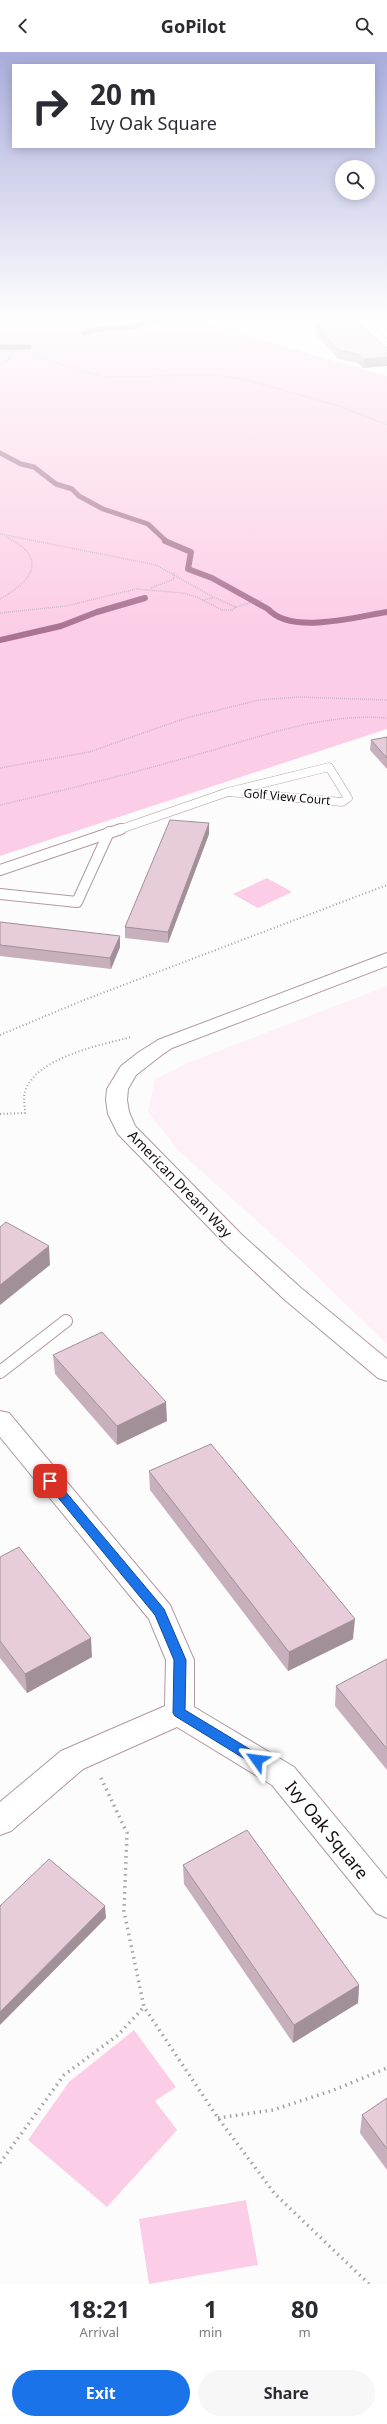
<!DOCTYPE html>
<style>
body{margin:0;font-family:"Noto Sans",sans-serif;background:#f7f7f7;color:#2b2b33;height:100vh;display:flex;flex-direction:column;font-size:15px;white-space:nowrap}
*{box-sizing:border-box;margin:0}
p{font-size:13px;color:#7c7c81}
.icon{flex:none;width:22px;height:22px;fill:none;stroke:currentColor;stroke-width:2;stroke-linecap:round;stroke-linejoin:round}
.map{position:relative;height:2232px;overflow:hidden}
.side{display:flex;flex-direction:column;background:#fff;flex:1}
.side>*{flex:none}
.banner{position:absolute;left:12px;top:12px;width:363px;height:84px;border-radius:0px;box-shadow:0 2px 10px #0003;background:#fff;color:#2b2b33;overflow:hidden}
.tools{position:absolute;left:335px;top:108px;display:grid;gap:8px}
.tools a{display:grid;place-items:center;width:40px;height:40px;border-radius:50%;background:#fff;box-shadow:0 2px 10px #0003;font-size:20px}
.pin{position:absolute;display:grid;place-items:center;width:34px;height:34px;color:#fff;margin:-17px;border-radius:8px;box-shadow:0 2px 6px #0006}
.me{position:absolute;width:44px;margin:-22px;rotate:301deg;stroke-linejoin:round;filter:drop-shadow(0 0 3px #0008)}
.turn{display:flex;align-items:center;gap:14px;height:84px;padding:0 12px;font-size:18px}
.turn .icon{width:52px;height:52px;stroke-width:2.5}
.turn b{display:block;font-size:28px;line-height:34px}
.eta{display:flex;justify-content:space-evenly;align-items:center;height:68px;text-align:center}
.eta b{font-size:24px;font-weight:700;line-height:28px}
.cta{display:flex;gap:8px;margin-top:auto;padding:8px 12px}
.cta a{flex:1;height:46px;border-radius:24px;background:#1a73e8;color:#fff;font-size:16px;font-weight:700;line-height:46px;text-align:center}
.cta a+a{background:#f7f7f7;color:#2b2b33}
header{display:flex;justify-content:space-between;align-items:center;height:52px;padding:0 12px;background:#fff;font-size:18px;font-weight:700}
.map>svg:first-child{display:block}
.built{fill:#fef0f7}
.green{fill:#fccde6}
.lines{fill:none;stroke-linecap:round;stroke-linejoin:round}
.stream-far1{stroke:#aa7391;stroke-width:5}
.stream{stroke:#aa7391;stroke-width:6}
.service-far3-casing{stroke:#b198a5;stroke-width:7}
.service-far2-casing{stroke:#b198a5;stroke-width:9}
.service-far1-casing{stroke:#b198a5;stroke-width:12}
.service-casing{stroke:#b198a5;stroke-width:14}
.minor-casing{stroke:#b198a5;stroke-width:2}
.path-far2{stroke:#a39fa1;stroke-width:1.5;stroke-dasharray:0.5 1.5;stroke-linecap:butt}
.path-far1{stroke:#a39fa1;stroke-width:2;stroke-dasharray:1 2.5;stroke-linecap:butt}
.path{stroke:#a39fa1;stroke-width:3.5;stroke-dasharray:1.5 4.5;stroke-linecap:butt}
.service-far3{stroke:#fff;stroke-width:6}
.service-far2{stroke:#fff;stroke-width:8}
.service-far1{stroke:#fff;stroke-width:10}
.service{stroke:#fff;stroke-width:12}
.minor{fill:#fff;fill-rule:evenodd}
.wall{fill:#c7b0bb}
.shaded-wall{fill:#a29099}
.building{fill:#e7cdda;stroke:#a29099}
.route{fill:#1a73e8;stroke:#114b97}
.labels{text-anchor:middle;stroke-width:3.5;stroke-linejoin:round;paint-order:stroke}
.far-street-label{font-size:12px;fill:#130a0f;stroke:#fff}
.street-label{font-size:14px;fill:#130a0f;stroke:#fff}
.near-street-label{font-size:17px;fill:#130a0f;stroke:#fff}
</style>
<header><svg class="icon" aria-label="back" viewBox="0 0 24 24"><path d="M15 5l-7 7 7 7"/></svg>GoPilot<svg class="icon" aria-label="search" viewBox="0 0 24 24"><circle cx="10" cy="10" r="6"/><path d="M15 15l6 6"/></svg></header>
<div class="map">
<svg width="387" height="2232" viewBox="0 0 387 2232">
<rect width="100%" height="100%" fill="#fcfcfc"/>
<polygon class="built" points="387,934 387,1292 298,1206 179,1099 148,1060 155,1027 185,1012"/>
<g class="green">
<polygon points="0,266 185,266 387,324 387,677 0,804"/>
<polygon points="267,826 292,840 258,856 233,842"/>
<polygon points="134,1978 176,2035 155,2049 177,2078 107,2155 28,2088 69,2030"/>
<polygon points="246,2148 258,2213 149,2232 139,2167"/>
</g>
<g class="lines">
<g class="stream-far1">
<polyline points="83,281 99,277 132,275 167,266"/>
<polyline points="0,295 29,295"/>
<polyline points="0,401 21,412 34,415 56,432 72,437 79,444 103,457 148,472 167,490"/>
</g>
<g class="stream">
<path d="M 165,489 L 191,500 L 188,517 L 212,526 L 268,557 C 291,583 355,565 387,560"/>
<polyline points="0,588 61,574 97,560 145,546"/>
</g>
<defs>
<polyline id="service-far3" points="370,266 387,282"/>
<g id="service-far2">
<polygon points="329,715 348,746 342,750 228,740"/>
<polyline points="118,778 228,740"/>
</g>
<g id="service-far1">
<polyline points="0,818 121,777"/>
<polyline points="0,842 77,850 109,780"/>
</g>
<polyline id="service" points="0,1320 66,1269"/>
<g id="minor">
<polygon points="387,901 387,914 172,996 163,1002 136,1023 128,1037 127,1048 129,1060 135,1074 241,1182 301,1236 387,1307 387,1329 378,1326 285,1248 225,1192 118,1082 108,1062 106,1048 107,1037 121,1014 139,1000 158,988"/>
<polygon points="0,1359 9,1361 170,1553 194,1608 194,1655 294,1715 387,1827 387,1866 376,1861 272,1733 177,1675 83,1717 11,1779 0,1783 0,1750 61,1699 165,1654 166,1608 149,1567 0,1385"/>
</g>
</defs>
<use href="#service-far3" class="service-far3-casing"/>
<use href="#service-far2" class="service-far2-casing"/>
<use href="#service-far1" class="service-far1-casing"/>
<use href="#service" class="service-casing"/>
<use href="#minor" class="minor-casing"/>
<g class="path-far2">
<polyline points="15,292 17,299"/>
<polyline points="0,312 9,308 14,299 19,299 102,325 213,323 243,327 342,355 387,373"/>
<polyline points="0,482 156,513 213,545 236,555 232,558 222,558 197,545 183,541 136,537 66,554 0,561"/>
<polyline points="151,536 174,527 174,521"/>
<path d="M 0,547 C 34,528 48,505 6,485"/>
<polyline points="203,548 213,546"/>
<polyline points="236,555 262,548"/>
<polyline points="0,716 89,700 186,666 259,648 299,645 387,648"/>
<path d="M 0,753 C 69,737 138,720 206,700 C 266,683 324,661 387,666"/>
</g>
<g class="path-far1">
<polyline points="0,983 84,948 387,833"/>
<path d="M 0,1062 L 25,1061 C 25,1054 23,1046 25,1040 C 35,1005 102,993 131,985"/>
</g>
<g class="path">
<polyline points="101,1726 127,1781 124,1859 144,1955 218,2066 275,2142 369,2232"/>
<polyline points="218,2066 273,2058 334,2038 387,2016"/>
<polyline points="0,2111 64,2023 118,1983 144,1955"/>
</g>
<use href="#service-far3" class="service-far3"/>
<use href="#service-far2" class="service-far2"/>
<use href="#service-far1" class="service-far1"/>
<use href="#service" class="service"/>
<use href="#minor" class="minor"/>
</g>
<g class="wall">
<polygon points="316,273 387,296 363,316 358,311 338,307 316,282"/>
<polygon points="387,685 387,717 370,698 371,688"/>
<polygon points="209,782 168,891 125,886 125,875"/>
<polygon points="0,870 120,884 120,895 111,917 0,904"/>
<polygon points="53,1303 167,1369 117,1393 55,1322"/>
<polygon points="149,1419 353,1587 288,1619 150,1438"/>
<polygon points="0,1505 92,1605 27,1641 0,1606"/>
<polygon points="387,1607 387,1718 335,1654 336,1634"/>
<polygon points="183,1813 359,1933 358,1951 293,1991 184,1832"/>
<polygon points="387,2046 387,2118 360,2081 362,2063"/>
</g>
<g class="shaded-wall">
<polygon points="387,305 387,314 363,316 364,307"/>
<polygon points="209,771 209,782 168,891 168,880"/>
<polygon points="120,884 120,895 111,917 110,906"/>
<polygon points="49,1194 50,1213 0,1253 0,1233"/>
<polygon points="166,1350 167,1369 117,1393 117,1374"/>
<polygon points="355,1567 353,1587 288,1619 289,1600"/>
<polygon points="91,1586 92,1605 27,1641 25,1622"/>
<polygon points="105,1854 106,1866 0,1973 0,1960"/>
<polygon points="359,1933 358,1951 293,1991 294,1973"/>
</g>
<g class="building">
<polygon points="357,270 387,296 387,305 364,307 358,302 338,298 316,273"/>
<polygon points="387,685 387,706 371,688"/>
<polygon points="170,768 209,771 168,880 125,875"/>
<polygon points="0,870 120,884 110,906 0,893"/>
<polygon points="6,1170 49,1194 0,1233 0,1175"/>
<polygon points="102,1280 166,1350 117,1374 53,1303"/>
<polygon points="211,1392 355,1567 289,1600 149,1419"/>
<polygon points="19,1495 91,1586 25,1622 0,1589 0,1505"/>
<polygon points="387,1607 387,1697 336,1634"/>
<polygon points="247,1778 359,1933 294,1973 183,1813"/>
<polygon points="49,1807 105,1854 0,1960 0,1854"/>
<polygon points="387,2046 387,2097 362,2063"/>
</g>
<linearGradient id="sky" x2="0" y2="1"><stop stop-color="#a9acdc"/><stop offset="0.46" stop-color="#fefefe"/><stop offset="1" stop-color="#fefefe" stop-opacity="0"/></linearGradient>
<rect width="387" height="578" fill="url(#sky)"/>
<polygon class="route" points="50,1425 54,1426 164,1557 186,1608 185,1658 261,1704 263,1708 261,1712 253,1712 175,1664 173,1661 174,1608 155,1563 46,1431 45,1429"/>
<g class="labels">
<g class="far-street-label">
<text transform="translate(287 745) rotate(5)" y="4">Golf View Court</text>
</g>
<g class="street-label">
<text transform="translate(180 1132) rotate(46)" y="5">American Dream Way</text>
</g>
<g class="near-street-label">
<text transform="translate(327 1778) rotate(51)" y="6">Ivy Oak Square</text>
</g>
</g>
</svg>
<div class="tools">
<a><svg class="icon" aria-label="search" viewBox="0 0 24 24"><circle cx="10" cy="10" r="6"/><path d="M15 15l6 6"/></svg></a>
</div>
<div class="pin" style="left:50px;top:1429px;background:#d93025"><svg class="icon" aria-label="arrive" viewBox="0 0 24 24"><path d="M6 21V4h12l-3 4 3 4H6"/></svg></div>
<svg class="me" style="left:257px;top:1708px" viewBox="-20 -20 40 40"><path d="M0-17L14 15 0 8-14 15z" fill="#1a73e8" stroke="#fff" stroke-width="4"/></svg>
<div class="banner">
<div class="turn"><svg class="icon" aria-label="right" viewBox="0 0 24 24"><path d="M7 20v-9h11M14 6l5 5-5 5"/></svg><div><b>20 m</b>Ivy Oak Square</div></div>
</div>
</div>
<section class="side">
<div class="eta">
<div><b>18:21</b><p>Arrival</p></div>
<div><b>1</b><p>min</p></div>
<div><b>80</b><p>m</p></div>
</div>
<div class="cta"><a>Exit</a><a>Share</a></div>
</section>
